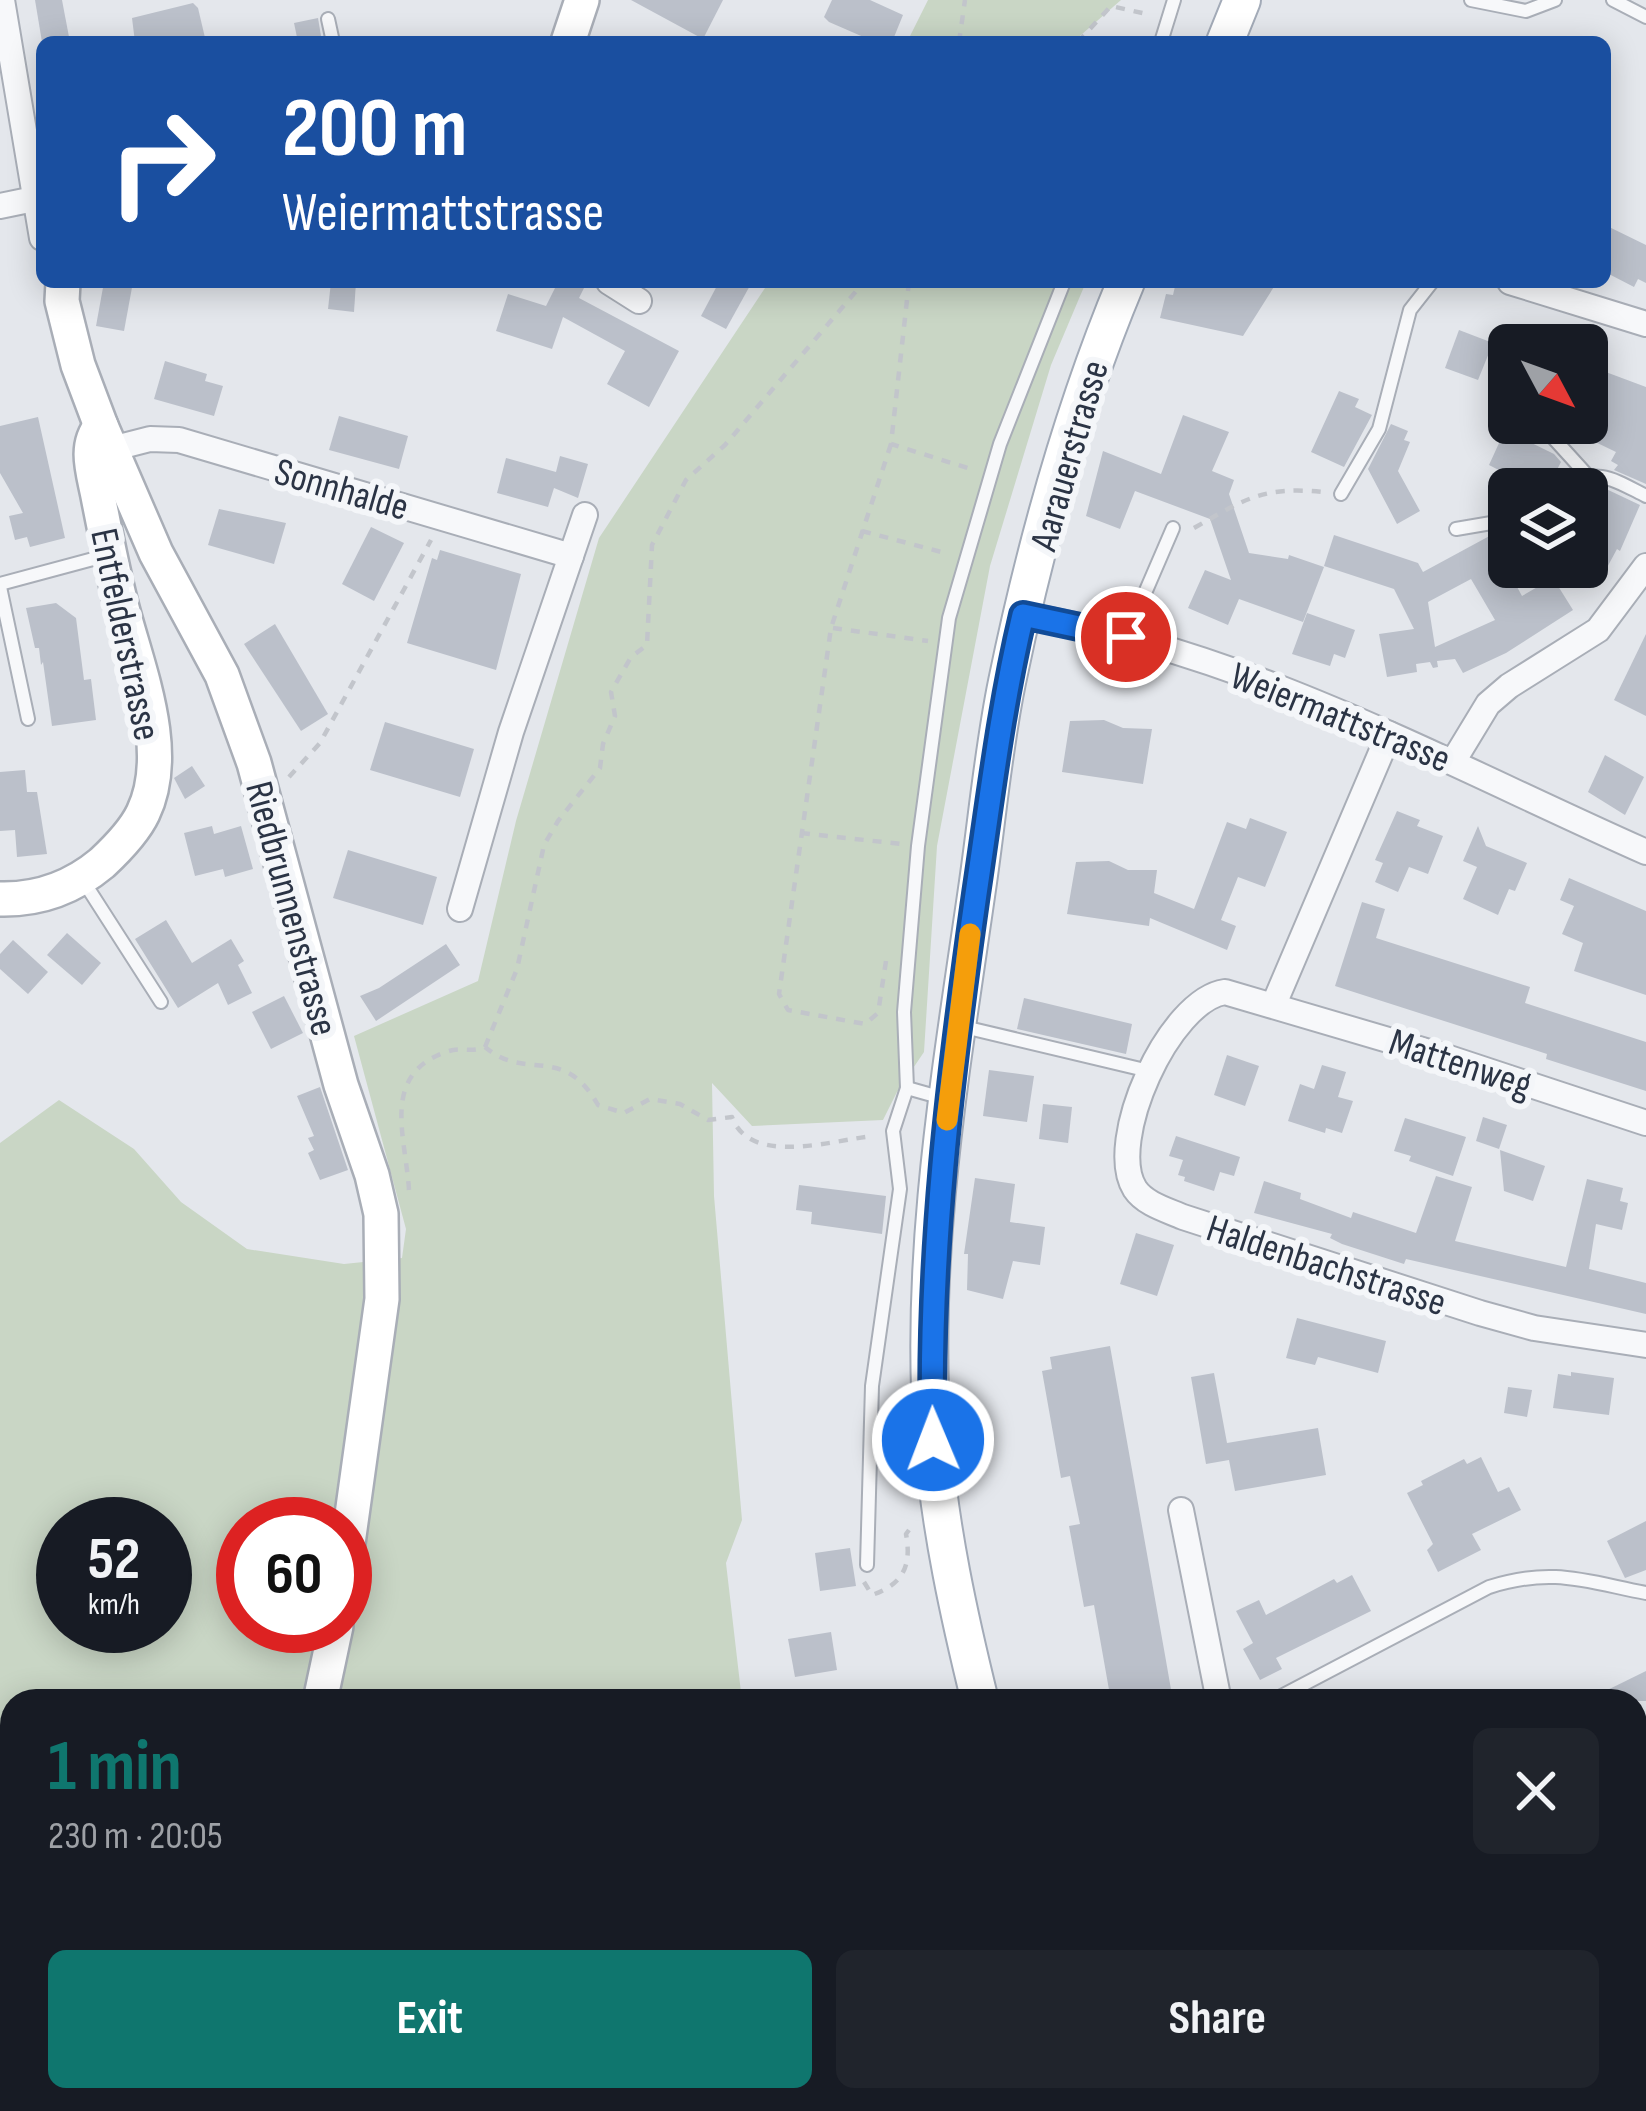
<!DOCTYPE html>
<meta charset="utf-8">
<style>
body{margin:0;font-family:"Sofia Sans Condensed",sans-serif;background:#20242c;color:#f1f3f6;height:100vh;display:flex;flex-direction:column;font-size:45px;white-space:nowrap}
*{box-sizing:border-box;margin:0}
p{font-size:39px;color:#9ea1a6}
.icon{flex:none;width:66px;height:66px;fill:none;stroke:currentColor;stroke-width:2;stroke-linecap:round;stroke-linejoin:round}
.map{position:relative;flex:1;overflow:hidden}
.side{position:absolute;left:0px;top:1689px;width:1647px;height:423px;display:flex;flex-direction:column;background:#171b24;border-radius:36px 36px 0 0;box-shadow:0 6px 30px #0003}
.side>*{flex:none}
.top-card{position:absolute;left:36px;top:36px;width:1575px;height:252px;border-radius:18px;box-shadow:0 6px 30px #0003;background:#1a4fa0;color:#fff;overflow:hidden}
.needle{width:78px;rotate:131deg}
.fabs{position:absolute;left:1488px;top:324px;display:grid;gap:24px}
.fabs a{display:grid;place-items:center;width:120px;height:120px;border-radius:18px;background:#171b24;box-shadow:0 6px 30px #0003;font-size:60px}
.speed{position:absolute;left:36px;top:1497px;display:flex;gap:24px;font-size:60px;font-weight:700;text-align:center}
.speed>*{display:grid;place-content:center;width:156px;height:156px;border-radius:50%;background:#171b24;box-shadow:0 6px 30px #0003;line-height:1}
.speed small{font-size:30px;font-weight:400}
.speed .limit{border:18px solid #d22;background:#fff;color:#111}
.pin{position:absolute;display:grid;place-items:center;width:102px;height:102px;color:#fff;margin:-51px;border:6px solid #fff;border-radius:50%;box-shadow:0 3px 12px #0007}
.me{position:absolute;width:132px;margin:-66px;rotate:359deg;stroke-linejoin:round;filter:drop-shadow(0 0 9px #0008)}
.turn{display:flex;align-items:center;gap:42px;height:252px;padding:0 48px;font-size:54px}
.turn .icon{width:156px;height:156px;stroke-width:2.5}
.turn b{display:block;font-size:84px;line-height:102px}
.round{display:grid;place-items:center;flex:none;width:126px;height:126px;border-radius:18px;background:#20242c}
.summary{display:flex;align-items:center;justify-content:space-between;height:204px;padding:0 48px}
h1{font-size:72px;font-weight:700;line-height:90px;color:#0f766e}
.button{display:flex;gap:24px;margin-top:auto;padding:24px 48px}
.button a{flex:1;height:138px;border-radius:18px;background:#0f766e;color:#fff;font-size:48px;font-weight:700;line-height:138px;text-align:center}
.button a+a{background:#20242c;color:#f1f3f6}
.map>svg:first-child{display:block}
.green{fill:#c9d6c5;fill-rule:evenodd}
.building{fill:#bbc0ca;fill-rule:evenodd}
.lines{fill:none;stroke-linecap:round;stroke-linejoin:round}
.lane-casing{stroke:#a9aeb7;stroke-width:16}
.street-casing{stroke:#a9aeb7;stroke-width:28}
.secondary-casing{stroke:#a9aeb7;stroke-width:38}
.primary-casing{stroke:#a3abb8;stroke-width:40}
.path{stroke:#c2c5cb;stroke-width:4.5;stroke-dasharray:9 9;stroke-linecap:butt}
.lane{stroke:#f7f8fa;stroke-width:12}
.street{stroke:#f7f8fa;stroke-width:24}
.secondary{stroke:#fff;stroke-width:33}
.primary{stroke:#fff;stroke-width:36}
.route-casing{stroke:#114b97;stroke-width:30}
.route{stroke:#1a73e8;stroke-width:21}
.slow{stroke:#f59e0b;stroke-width:21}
.labels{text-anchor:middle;stroke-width:12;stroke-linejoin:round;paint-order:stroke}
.street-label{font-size:39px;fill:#2b3445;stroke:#f4f6f9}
</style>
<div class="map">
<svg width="1646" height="2111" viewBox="0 0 1646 2111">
<rect width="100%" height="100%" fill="#e4e7ec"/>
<g class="green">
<polygon points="928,0 1121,0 1073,42 907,42"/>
<path d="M 769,282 L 1086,282 L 1051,365 L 990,566 L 937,846 L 924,1052 L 897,1092 L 883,1120 L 752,1126 L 712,1083 L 714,1196 L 742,1520 L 726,1563 L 742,1701 L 358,1701 L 357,1695 L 313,1677 L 303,1701 L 12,1701 L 12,2100 L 66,2100 L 57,2111 L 0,2111 L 0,1143 L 59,1100 L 134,1149 L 181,1202 L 247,1249 L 344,1264 L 402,1258 L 406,1229 L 354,1036 L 478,981 L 516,821 L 599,538 ZM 63,1524 L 165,1524 L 165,1626 L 63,1626 ZM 243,1524 L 345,1524 L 345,1626 L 243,1626 Z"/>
<polygon points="522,2100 869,2100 872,2111 525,2111"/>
</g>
<g class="building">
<polygon points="35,0 62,0 69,37 42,42"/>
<polygon points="631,0 723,0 703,39"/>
<polygon points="832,0 870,0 903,15 892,42 875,42 829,22 824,17"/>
<polygon points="193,3 198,8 206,42 135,42 132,18"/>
<polygon points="318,18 322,42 298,42 294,23"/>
<polygon points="1605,225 1646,245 1646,283 1638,279 1634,287 1605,272"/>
<polygon points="104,282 133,282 124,331 96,326"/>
<polygon points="331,282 356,282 354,312 328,309"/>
<polygon points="558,282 587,282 579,298 679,351 649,407 607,384 625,351 563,317 552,349 496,331 508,294 546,306"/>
<polygon points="719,282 752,282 726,329 701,316"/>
<polygon points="1176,282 1277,282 1243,336 1160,318 1166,294 1173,295"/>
<polygon points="1459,330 1493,343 1478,380 1445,368"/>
<polygon points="165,361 207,374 205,381 223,386 214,416 154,399"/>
<polygon points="1587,365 1646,387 1646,484 1614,470 1618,465 1611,461 1616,452 1587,438"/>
<polygon points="1339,391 1359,399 1355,407 1372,415 1344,467 1311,452"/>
<polygon points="1183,415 1229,432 1212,471 1234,480 1229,494 1249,553 1288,559 1289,555 1324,567 1303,622 1239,599 1228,625 1188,608 1205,570 1231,580 1210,519 1135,491 1120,529 1086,516 1103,451 1161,474"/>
<polygon points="339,416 408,436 399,469 329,450"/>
<polygon points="38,417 65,538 30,547 27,537 15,540 9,516 23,513 0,473 0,426"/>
<polygon points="1391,424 1408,431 1404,440 1410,442 1398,471 1420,511 1397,524 1368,469"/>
<polygon points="1505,430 1554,454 1561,462 1547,489 1513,489 1518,480 1489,465"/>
<polygon points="560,456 588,464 578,498 554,488 548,507 497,493 506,458 556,472"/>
<polygon points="1604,488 1640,505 1620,551 1617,549 1603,575 1587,567 1587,521"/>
<polygon points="219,509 286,523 274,564 208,545"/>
<polygon points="371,527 404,543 374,601 342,584"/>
<path d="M 1495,533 L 1505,551 L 1499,554 L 1522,596 L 1553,578 L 1573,610 L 1506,653 L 1463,673 L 1455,659 L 1437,661 L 1438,667 L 1433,668 L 1430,662 L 1416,664 L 1417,672 L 1387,677 L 1379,634 L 1414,629 L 1394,589 L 1324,566 L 1334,535 L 1418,563 L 1423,572 ZM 1471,579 L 1495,620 L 1435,647 L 1428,602 Z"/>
<polygon points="440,550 521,574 496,670 407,643 432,558 437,560"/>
<polygon points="56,603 76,618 84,680 91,679 96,720 52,726 43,662 41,665 39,648 35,648 26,608"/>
<polygon points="1307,613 1355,630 1345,658 1334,654 1330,666 1292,654"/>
<polygon points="275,624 328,714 301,731 244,644"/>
<polygon points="1646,634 1646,716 1614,700"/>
<polygon points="1104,720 1123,728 1152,729 1143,784 1062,772 1070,721"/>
<polygon points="385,722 474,749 460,797 370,770"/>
<polygon points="1605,755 1644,777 1625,815 1588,792"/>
<polygon points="192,766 205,786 185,799 174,778"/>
<polygon points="25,770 27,792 37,792 47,854 17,857 15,830 0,831 0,772"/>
<polygon points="1397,811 1420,820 1417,826 1443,836 1428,874 1409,867 1398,892 1375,882 1383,863 1375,860"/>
<polygon points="1250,818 1287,832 1265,887 1238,877 1221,920 1236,926 1227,950 1150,918 1149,926 1067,914 1076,862 1109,861 1128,870 1157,870 1154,893 1194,909 1227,822 1246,829"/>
<polygon points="212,826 214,834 241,826 253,869 225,877 223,869 195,876 184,833"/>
<polygon points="1478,826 1486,846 1527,863 1515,891 1509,889 1498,915 1463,899 1477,867 1463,861"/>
<polygon points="348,850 437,877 423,925 333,898"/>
<polygon points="1569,878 1646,911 1646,995 1574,971 1583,943 1562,934 1574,906 1560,900"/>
<polygon points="1362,902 1385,909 1376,938 1530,987 1525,1003 1646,1042 1646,1091 1546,1059 1547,1054 1335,986"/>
<polygon points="166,920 192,963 231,939 244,961 238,965 252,993 228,1005 218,983 178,1008 135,939"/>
<polygon points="67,933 101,963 82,985 47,955"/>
<polygon points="13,940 48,972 28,994 0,969 0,954"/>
<polygon points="446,944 460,965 376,1021 360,996 379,988"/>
<polygon points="284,996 303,1033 271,1049 252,1012"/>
<polygon points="1024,998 1132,1024 1126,1054 1017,1029"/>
<polygon points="1227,1055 1259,1066 1245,1106 1214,1095"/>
<polygon points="1322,1065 1346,1072 1338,1097 1353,1101 1342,1133 1326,1128 1325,1133 1288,1121 1300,1084 1314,1089"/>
<polygon points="989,1070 1034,1076 1027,1122 983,1116"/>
<polygon points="320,1087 348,1170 320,1180 308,1153 314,1150 308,1138 314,1136 297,1096"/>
<polygon points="1043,1104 1072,1107 1068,1143 1039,1139"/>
<polygon points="1483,1117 1507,1125 1499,1149 1476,1141"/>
<polygon points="1405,1118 1466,1137 1453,1176 1409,1161 1411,1156 1394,1151"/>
<polygon points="1176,1136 1240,1157 1234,1176 1220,1172 1214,1191 1184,1181 1185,1177 1178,1175 1183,1160 1169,1156"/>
<polygon points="1500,1150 1545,1166 1533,1201 1504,1191"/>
<polygon points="1436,1176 1472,1187 1455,1241 1566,1267 1587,1179 1623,1188 1620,1201 1628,1203 1622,1230 1596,1224 1589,1269 1646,1283 1646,1314 1406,1259 1404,1264 1342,1244 1330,1238 1332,1234 1254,1213 1264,1181 1301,1193 1300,1199 1351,1218 1353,1212 1416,1233"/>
<polygon points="975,1178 1015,1184 1010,1222 1045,1227 1040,1265 1013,1261 1003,1299 967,1290 968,1254 964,1254"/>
<polygon points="799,1185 886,1196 882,1234 811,1224 812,1212 796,1210"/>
<polygon points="1136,1233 1174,1245 1157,1296 1120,1284"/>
<polygon points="1297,1318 1386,1341 1378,1373 1318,1357 1315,1365 1286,1358"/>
<polygon points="1110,1346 1165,1655 1173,1701 1111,1701 1094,1605 1084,1607 1069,1526 1080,1524 1070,1476 1061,1478 1042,1371 1052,1369 1050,1357"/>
<polygon points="1571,1372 1614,1378 1609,1415 1553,1408 1558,1374 1571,1376"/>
<polygon points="1214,1373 1227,1443 1318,1428 1326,1475 1235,1491 1229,1460 1206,1464 1191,1377"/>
<polygon points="1508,1387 1532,1390 1527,1417 1504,1413"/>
<polygon points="1481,1457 1498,1492 1509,1487 1521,1510 1472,1534 1481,1550 1438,1572 1427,1550 1433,1544 1407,1493 1423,1485 1421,1481 1464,1459 1467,1464"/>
<polygon points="1646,1521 1646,1570 1625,1578 1607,1541"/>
<polygon points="850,1548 856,1586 820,1591 815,1553"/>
<polygon points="1352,1575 1371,1611 1276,1658 1282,1669 1260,1680 1243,1649 1253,1643 1236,1611 1259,1600 1266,1615 1334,1579 1337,1583"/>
<polygon points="831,1632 837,1670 795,1677 788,1639"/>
<polygon points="1646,1671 1646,1701 1585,1701"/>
</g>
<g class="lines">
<defs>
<g id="lane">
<polyline points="1471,0 1526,11 1555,0"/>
<polyline points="1613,0 1646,17"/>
<polyline points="328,19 333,42"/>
<polyline points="1161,42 1174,0"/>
<polyline points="1547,431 1587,475"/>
<path d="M 1568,489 C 1594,464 1618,482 1646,496"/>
<polyline points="1341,494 1379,429 1410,310 1432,282"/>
<polyline points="1456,529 1509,520"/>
<polyline points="0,584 108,555"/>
<polyline points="0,587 28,719"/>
<polyline points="1126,637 1173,528"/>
<polyline points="84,882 161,1002"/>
<polyline points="964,1027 1149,1071"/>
<polyline points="907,1088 946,1099"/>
<polyline points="867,1565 872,1386 900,1189 893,1131 907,1088 904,1012 918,846 949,618 1000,444 1064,282"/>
<path d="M 1272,1701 L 1489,1587 C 1552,1567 1584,1581 1646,1593"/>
</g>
<g id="street">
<polyline points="2,0 42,238"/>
<polyline points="0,206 34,199"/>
<polyline points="609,282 639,301"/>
<polyline points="1510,282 1646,324"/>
<polyline points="111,449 150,439 179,440 571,556"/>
<path d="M 1023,615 C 1245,651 1443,762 1646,852"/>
<polyline points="1454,760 1488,704 1509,686 1598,630 1646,566"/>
<polyline points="460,909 511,732 585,515"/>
<polyline points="1274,1004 1389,734"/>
<path d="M 1646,1123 L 1446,1057 L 1225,992 C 1169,1000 1105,1142 1135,1189 C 1145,1204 1167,1210 1183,1217 L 1480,1313 L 1534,1328 L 1646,1345"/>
<polyline points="1181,1510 1219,1701"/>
<polyline points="1635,1942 1646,1942"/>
<polyline points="320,2100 322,2111"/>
<polyline points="1216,2111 1223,2100"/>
</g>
<g id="secondary">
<polyline points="568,42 582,0"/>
<polyline points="63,282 62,301 78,365 101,426 156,553 222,675 254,763 341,1085 372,1175 381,1214 382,1299 345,1565"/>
<path d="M 0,899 C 39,900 72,888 102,863 C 117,849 134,832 143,813 C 173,751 137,667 121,604 C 112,568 105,532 98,496 C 93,471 84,446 101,426"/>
<polyline points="320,1701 336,1626"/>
<polyline points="80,2111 89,2100"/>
</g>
<g id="primary">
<polyline points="1225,42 1242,0"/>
<path d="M 980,1701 C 959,1616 940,1529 933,1442 C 918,1258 951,1070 977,889 C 987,821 993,750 1007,682 C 1035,546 1072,411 1126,282"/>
<polyline points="1077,2100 1080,2111"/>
</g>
</defs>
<use href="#lane" class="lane-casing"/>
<use href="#street" class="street-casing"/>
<use href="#secondary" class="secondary-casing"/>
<use href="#primary" class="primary-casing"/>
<g class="path">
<polyline points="959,42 965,0"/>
<polyline points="1078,42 1111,6 1151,15"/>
<polyline points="909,282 891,444 974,470"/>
<path d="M 1194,528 C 1245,499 1263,486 1323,492"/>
<polyline points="862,531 949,554"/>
<polyline points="833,628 928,641"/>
<polyline points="289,777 320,743 431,540"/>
<polyline points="801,833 901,844"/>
<polyline points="886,961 878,1013 865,1024 788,1010 779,994 831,628 891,444"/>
<polyline points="485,1047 517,969 544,845 558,821 600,768 603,744 615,716 611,692 631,657 647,645 652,545 686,480 725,445 864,282"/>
<path d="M 409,1190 C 406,1137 379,1073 449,1051 C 462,1047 472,1053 485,1047 C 526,1082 563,1043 598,1105 L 624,1113 L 650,1099 L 680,1104 L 708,1120 L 732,1117 C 750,1167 833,1140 873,1136"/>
<path d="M 864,1582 L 872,1595 C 903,1584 912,1566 906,1534 L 909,1530"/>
</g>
<use href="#lane" class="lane"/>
<use href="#street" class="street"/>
<use href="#secondary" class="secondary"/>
<use href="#primary" class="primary"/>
</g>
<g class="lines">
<defs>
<path id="route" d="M 933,1440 C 928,1256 950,1076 976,894 C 990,801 1001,707 1023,615 L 1126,637"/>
</defs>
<use href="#route" class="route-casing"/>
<use href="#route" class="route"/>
<polyline class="slow" points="947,1120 970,934"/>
</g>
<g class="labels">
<g class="street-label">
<text transform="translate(1068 455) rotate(-74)" y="14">Aarauerstrasse</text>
<text transform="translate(342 488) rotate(16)" y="14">Sonnhalde</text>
<text transform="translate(127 634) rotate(78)" y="14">Entfelderstrasse</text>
<text transform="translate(1341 716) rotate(22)" y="14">Weiermattstrasse</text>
<text transform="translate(293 908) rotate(75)" y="14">Riedbrunnenstrasse</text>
<text transform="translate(1461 1062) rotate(18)" y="14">Mattenweg</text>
<text transform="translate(1327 1264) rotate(18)" y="14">Haldenbachstrasse</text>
</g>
</g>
</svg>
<div class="fabs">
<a><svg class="needle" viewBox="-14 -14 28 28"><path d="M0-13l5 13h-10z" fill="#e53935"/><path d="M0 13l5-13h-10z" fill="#9ea1a6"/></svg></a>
<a><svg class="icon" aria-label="layers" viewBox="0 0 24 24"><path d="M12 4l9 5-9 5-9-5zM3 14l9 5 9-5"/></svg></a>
</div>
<div class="speed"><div>52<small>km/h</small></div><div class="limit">60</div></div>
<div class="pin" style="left:1126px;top:637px;background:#d93025"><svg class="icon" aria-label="arrive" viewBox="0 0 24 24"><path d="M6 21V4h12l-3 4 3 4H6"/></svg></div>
<svg class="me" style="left:933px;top:1440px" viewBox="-20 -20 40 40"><circle r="17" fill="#1a73e8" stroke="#fff" stroke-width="3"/><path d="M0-11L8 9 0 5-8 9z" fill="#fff"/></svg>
<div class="top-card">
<div class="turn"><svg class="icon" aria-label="right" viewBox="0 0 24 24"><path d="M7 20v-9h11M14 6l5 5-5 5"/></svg><div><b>200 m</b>Weiermattstrasse</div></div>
</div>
<section class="side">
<div class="summary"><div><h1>1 min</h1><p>230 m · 20:05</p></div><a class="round"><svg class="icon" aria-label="close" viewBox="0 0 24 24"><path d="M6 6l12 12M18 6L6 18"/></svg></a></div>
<div class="button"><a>Exit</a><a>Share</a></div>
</section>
</div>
